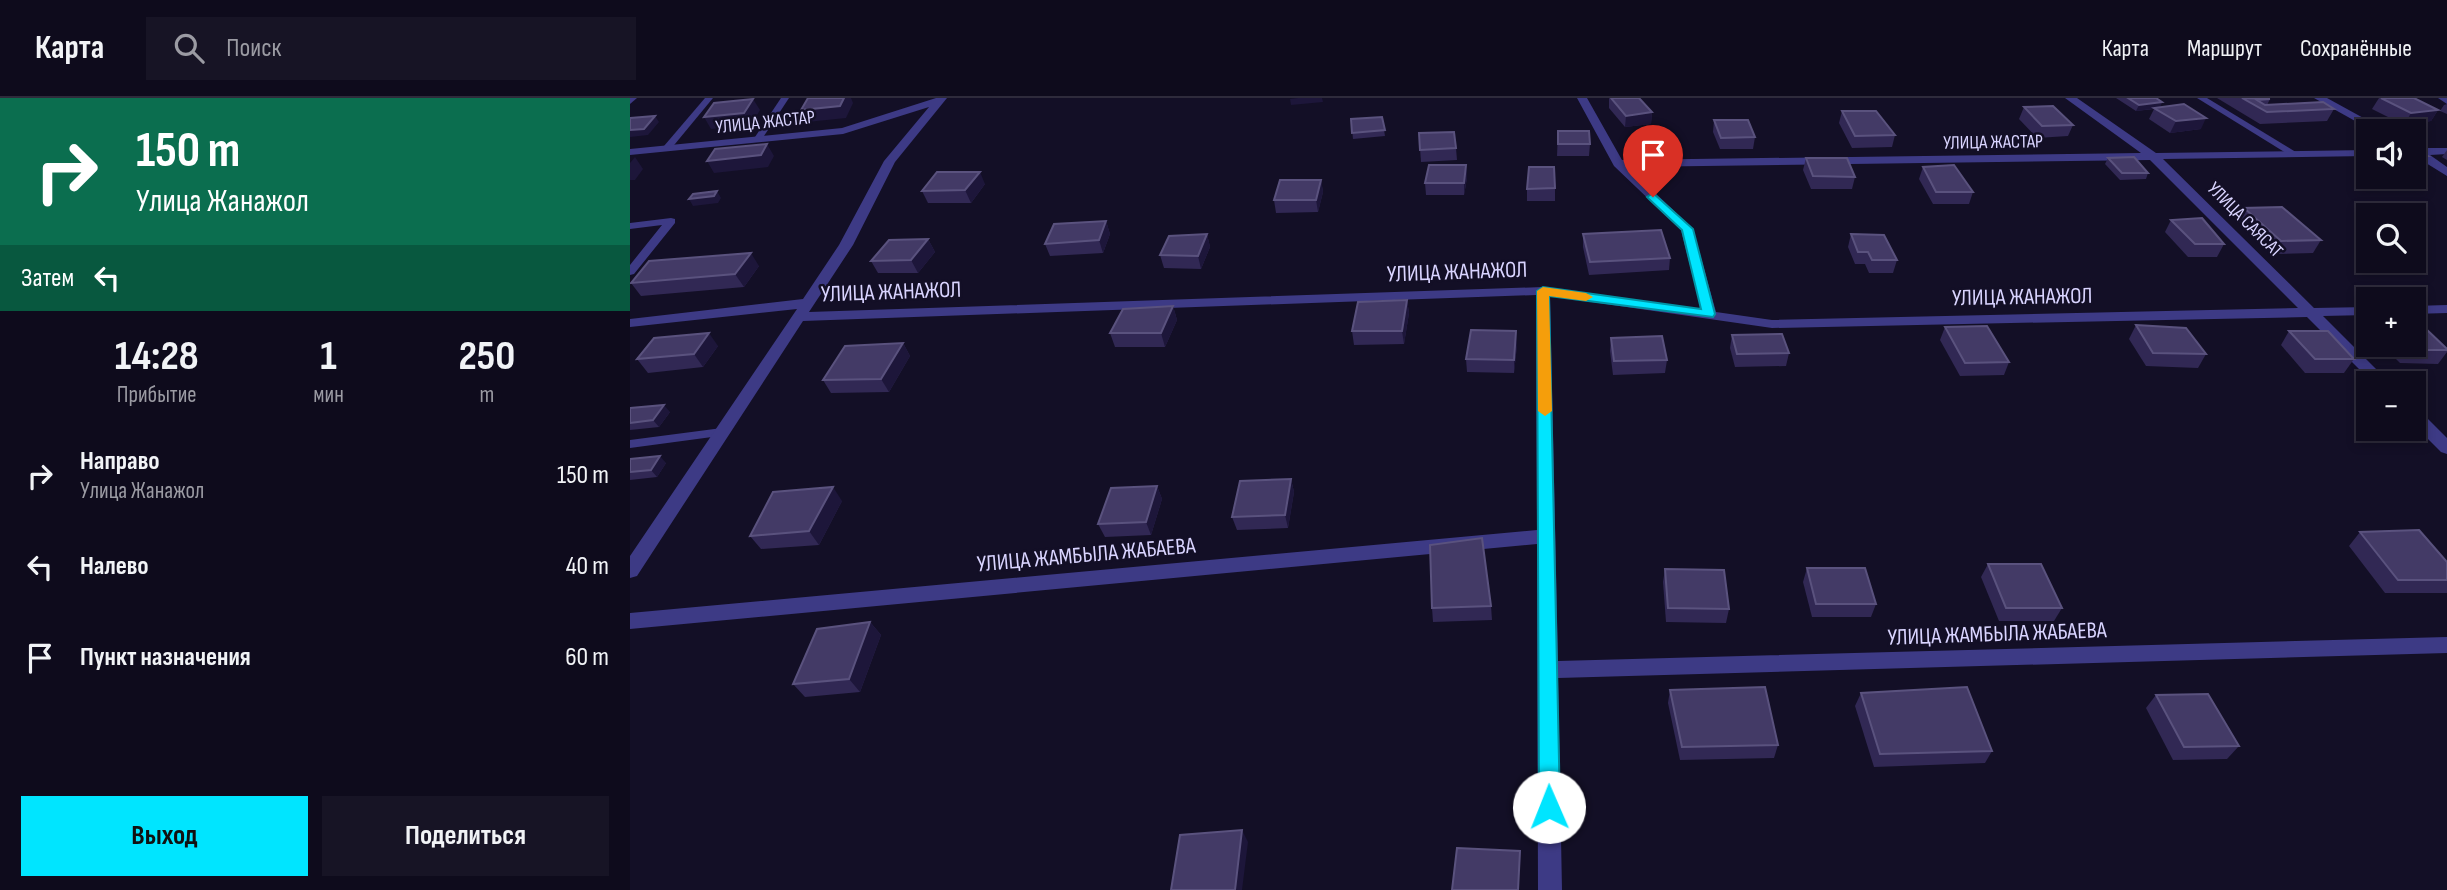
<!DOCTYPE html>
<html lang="ru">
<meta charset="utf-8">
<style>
body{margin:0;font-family:"Sofia Sans Condensed",sans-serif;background:#171425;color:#f1f3f6;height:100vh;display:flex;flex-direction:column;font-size:26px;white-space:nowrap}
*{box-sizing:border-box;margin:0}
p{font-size:23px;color:#9b9ba3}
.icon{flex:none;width:38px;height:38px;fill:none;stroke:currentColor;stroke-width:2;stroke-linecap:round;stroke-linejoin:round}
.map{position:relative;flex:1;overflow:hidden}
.panel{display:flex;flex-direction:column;background:#0e0b1c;width:630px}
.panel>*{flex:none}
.hud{background:#0b6e4f;color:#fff;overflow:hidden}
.tools{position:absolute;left:1726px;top:21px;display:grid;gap:14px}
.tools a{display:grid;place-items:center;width:70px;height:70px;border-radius:0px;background:#0e0b1c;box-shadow:0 4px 10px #0003,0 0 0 2px #2e2b3b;font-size:35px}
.pin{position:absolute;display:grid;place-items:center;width:60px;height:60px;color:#fff;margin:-72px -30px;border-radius:50% 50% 50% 0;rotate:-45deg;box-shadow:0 0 7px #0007}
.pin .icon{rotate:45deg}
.me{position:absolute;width:77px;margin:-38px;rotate:359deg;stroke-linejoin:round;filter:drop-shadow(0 0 5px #0008)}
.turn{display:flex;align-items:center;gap:24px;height:147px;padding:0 21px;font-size:32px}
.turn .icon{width:91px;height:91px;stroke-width:2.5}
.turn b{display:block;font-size:49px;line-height:60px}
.then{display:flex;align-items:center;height:66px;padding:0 21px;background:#0003;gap:14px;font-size:26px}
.eta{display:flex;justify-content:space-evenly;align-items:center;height:119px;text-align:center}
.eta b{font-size:42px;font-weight:700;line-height:49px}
.button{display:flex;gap:14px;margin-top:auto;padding:14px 21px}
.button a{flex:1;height:80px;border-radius:0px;background:#00e5ff;color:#111;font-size:28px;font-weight:700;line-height:80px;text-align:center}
.button a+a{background:#171425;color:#f1f3f6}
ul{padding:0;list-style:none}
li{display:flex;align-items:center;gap:21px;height:91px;padding:0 21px}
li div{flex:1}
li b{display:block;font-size:26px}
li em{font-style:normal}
header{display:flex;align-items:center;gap:42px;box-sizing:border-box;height:98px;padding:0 35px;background:#0e0b1c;border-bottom:2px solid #2e2b3b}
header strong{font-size:33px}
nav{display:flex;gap:38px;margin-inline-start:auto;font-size:24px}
.search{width:490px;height:63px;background:#171425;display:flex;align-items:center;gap:18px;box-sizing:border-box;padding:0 24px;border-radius:0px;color:#9b9ba3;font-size:26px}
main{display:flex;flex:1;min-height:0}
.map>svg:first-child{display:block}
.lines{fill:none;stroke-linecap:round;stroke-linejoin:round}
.lane{fill:#3d3a85;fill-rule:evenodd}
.street{fill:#3d3a85;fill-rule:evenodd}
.wall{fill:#312854}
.shaded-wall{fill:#1d163a}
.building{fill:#433a66;stroke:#5a527e;stroke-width:2}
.route{fill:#00e5ff;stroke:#0095a6;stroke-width:2}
.slow{fill:#f59e0b}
.labels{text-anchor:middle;stroke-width:5;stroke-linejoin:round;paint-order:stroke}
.far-street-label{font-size:19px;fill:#d9d4ff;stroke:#130f26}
.street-label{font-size:23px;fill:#d9d4ff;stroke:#130f26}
</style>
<header>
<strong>Карта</strong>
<div class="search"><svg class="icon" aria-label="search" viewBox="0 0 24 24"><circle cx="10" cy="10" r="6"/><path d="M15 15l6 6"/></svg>Поиск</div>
<nav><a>Карта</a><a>Маршрут</a><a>Сохранённые</a></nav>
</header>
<main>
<section class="panel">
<div class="hud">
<div class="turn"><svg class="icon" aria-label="right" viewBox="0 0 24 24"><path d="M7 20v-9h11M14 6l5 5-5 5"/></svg><div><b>150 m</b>Улица Жанажол</div></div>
<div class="then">Затем<svg class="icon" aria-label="left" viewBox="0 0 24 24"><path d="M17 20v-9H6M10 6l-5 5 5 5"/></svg></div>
</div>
<div class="eta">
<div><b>14:28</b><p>Прибытие</p></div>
<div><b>1</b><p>мин</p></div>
<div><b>250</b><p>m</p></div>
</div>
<ul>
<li><svg class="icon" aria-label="right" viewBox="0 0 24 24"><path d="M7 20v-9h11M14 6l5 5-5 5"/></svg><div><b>Направо</b><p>Улица Жанажол</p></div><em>150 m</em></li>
<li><svg class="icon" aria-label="left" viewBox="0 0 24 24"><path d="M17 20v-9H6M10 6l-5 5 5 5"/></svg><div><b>Налево</b></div><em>40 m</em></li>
<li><svg class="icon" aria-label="arrive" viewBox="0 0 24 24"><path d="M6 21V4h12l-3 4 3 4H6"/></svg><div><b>Пункт назначения</b></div><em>60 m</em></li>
</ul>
<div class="button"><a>Выход</a><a>Поделиться</a></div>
</section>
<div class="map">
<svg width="1817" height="792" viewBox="0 0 1817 792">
<rect width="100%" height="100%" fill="#130f26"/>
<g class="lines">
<g class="lane">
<polygon points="0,0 7,0 0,6"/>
<polygon points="75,0 83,0 40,52 34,52 34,48"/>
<polygon points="151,0 159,0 130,44 124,44 123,42"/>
<polygon points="1567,0 1577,0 1669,56 1661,58"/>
<polygon points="1808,0 1817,0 1817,6"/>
<polygon points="41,120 45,121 45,125 4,176 0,177 0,167 32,127 0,131 0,125"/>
<polygon points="92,330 99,334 97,337 0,350 0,342"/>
</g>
<g class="street">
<path d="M 306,0 L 317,0 L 265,64 L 223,147 L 179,214 L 913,189 L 1071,211 L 1051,132 L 984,68 L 947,0 L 957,0 L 992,62 L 1511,55 L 1435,0 L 1447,0 L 1526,55 L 1738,52 L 1738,58 L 1533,61 L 1684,210 L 1738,209 L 1738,217 L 1693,218 L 1760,285 L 1743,285 L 1677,219 L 1142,230 L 920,198 L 928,563 L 1817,539 L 1817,555 L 928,580 L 932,792 L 908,792 L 907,446 L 0,531 L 0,515 L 907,432 L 906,197 L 173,223 L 7,478 L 0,480 L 0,458 L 167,211 L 0,229 L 0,221 L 173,201 L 209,147 L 254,63 L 299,9 L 213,36 L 0,57 L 0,51 L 212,30 ZM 1520,62 L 1668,210 L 1142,222 L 1086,214 L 1063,131 L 998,69 Z"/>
<polygon points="1684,0 1697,0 1757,33 1743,33"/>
<polygon points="1783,48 1790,50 1817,50 1817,56 1800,57 1817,69 1817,78 1783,57"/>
<polygon points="1817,207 1817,215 1783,216 1783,208"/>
<polygon points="1783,311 1789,312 1817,340 1817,356 1811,354 1783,326"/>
</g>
</g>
<g class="wall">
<polygon points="979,0 1022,14 1021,26 995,29 979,10"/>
<polygon points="1486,0 1526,0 1530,9 1571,31 1540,35 1519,21 1524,11 1506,13"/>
<polygon points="1587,0 1639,0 1640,1 1637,7 1704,11 1697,23 1630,26"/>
<polygon points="1749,0 1784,0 1808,12 1801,23 1774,27 1742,11"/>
<polygon points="1817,6 1817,16 1810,13 1814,7"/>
<polygon points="1394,9 1443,27 1438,38 1407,40 1389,21"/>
<polygon points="1212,13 1265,37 1262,49 1222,50 1209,25"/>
<polygon points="752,19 755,38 723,41 721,21"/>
<polygon points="1084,22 1125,39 1123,51 1090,51 1083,34"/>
<polygon points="928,33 960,46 959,58 927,58"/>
<polygon points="789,35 826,50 827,62 791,64"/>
<polygon points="1733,48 1738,48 1738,69 1726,60"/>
<polygon points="1783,48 1798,58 1790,70 1783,70"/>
<polygon points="1817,52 1817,62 1812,59"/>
<polygon points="1176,60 1225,79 1222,91 1181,91 1173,72"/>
<polygon points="1478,60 1518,75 1516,81 1490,82 1475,66"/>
<polygon points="836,67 837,80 834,97 796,97 795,85"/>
<polygon points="1293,69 1343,94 1339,106 1303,106 1289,81"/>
<polygon points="691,82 693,94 688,114 646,115 644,102"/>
<polygon points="355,86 341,105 298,105 292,93"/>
<polygon points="925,90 925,103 897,103 897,91"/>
<polygon points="1614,110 1691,142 1683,155 1643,156 1607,122"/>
<polygon points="1541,122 1594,146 1587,159 1558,159 1535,134"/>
<polygon points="476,123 480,136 473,155 420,158 415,146"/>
<polygon points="577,136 580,149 571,171 534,170 530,157"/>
<polygon points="953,136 1040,160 1039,172 959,177 953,149"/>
<polygon points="1221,136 1267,162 1263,175 1239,175 1235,166 1225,166 1218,149"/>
<polygon points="298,141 305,154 288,175 248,175 241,163"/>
<polygon points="129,168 114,189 11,198 1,185"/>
<polygon points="777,202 779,215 774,246 724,247 722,233"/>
<polygon points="543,208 547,222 535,249 485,249 480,235"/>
<polygon points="1506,227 1576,256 1568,270 1516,268 1499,241"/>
<polygon points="1315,229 1379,264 1374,277 1330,278 1310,242"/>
<polygon points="1659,233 1724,261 1714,275 1675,275 1651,247"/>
<polygon points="1102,237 1159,255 1156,268 1105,269 1100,250"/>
<polygon points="981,240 1037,262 1035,275 983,277 980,253"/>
<polygon points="273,245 280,258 259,294 201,295 193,282"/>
<polygon points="887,247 884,275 837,274 836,261"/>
<polygon points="1752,247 1783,247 1817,251 1817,254 1808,266 1770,265"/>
<polygon points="88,248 73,269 18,275 7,261"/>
<polygon points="0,310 40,314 29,329 0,332"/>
<polygon points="0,361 36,365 27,379 0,382"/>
<polygon points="661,381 664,394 658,430 607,432 602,419"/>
<polygon points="527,388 532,401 521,437 475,439 468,426"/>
<polygon points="212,403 189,447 131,451 120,438"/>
<polygon points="1730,434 1817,464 1817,495 1755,495 1719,448"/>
<polygon points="1358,466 1432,510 1424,523 1369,523 1351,479"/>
<polygon points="1177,470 1246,506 1241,519 1182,519 1173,484"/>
<polygon points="1035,471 1099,511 1096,525 1036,524 1033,484"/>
<polygon points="861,508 862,522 803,524 802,510"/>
<polygon points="240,524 251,537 230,594 175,599 163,586"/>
<polygon points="1040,592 1148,647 1144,660 1050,662 1038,605"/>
<polygon points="1231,595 1362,653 1355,665 1244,669 1225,608"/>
<polygon points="1526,597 1609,648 1597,661 1543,662 1516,610"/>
</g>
<g class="shaded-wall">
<polygon points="214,0 221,0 223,5 216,20 177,24 171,12"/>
<polygon points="668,0 692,0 693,4 661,7 660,1"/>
<polygon points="123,1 130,12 121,27 81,31 74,19"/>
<polygon points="1532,4 1530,10 1506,13 1509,7"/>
<polygon points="1808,12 1801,23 1774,27 1781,15"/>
<polygon points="1022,14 1021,26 995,29 996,18"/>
<polygon points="25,18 29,24 18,37 0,39 0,32"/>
<polygon points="1576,20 1571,31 1540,35 1546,23"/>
<polygon points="137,46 144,58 138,69 84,75 77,63"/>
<polygon points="5,59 13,71 5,82 0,82 0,65"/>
<polygon points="836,67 837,80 834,97 834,85"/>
<polygon points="350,74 355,86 341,105 335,92"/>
<polygon points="691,82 693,94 688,114 686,102"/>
<polygon points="87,93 91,100 88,105 63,108 59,101"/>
<polygon points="476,123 480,136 473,155 469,142"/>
<polygon points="577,136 580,149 571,171 568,158"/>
<polygon points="298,141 305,154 288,175 281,162"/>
<polygon points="121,155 129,168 114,189 105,176"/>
<polygon points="777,202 779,215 774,246 772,233"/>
<polygon points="543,208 547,222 535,249 531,235"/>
<polygon points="886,233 887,247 884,275 884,262"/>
<polygon points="79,235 88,248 73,269 64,256"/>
<polygon points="273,245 280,258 259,294 251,281"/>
<polygon points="34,307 40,314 29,329 23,322"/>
<polygon points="30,358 36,365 27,379 21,372"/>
<polygon points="661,381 664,394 658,430 655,417"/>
<polygon points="527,388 532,401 521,437 516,424"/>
<polygon points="203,389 212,403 189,447 179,433"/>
<polygon points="240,524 251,537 230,594 219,581"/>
<polygon points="612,732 618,744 612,792 605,792"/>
</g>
<g class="building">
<polygon points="178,0 214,0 210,8 171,12"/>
<polygon points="981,0 1009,0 1022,14 996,18"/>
<polygon points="1498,0 1526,0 1532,4 1509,7"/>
<polygon points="1612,0 1640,1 1627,2 1635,7 1693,4 1704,11 1637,14"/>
<polygon points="1751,0 1784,0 1808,12 1781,15"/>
<polygon points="123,1 114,15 74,19 84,5"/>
<polygon points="1554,6 1576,20 1546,23 1524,10"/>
<polygon points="1423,8 1443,27 1412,28 1394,9"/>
<polygon points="1212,13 1246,13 1265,37 1225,38"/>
<polygon points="25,18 14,31 0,32 0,20"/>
<polygon points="752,19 755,32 722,35 721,21"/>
<polygon points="1084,22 1118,22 1125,39 1091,40"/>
<polygon points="928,33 959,33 960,46 928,46"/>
<polygon points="824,34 826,50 790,52 789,35"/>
<polygon points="137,46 131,57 77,63 85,51"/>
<polygon points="1783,48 1798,58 1783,58"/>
<polygon points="1504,59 1518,75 1492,75 1478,60"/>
<polygon points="1176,60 1217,60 1225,79 1183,78"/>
<polygon points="799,67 836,67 834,85 795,85"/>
<polygon points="1324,67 1343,94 1306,94 1293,69"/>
<polygon points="899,69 924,69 925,90 897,91"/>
<polygon points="307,74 350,74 335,92 292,93"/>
<polygon points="650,82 691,82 686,102 644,102"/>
<polygon points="87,93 84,98 59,101 63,96"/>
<polygon points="1652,109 1691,142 1651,143 1614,110"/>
<polygon points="1572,120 1594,146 1565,146 1541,122"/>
<polygon points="476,123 469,142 415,146 424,126"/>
<polygon points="1031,132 1040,160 960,164 953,136"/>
<polygon points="577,136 568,158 530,157 539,138"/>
<polygon points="1221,136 1254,137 1267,162 1242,162 1238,154 1228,154"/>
<polygon points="298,141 281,162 241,163 259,142"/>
<polygon points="121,155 105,176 1,185 19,163"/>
<polygon points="777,202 772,233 722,233 728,204"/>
<polygon points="543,208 531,235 480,235 493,211"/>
<polygon points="1506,227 1556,230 1576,256 1523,255"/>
<polygon points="1357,228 1379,264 1335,265 1315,229"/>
<polygon points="1783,229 1794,229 1817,251 1817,252 1781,252 1775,247 1783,247"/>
<polygon points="841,232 886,233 884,262 836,261"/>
<polygon points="1659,233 1698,233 1724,261 1685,261"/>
<polygon points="79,235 64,256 7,261 24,240"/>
<polygon points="1152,236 1159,255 1107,256 1102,237"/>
<polygon points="1032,238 1037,262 984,263 981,240"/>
<polygon points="273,245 251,281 193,282 215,248"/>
<polygon points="34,307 23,322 0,325 0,310"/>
<polygon points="30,358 21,372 0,374 0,361"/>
<polygon points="661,381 655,417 602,419 610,383"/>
<polygon points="527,388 516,424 468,426 481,390"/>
<polygon points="203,389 179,433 120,438 143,394"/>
<polygon points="1789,432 1817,464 1817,482 1768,482 1730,434"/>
<polygon points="852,440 861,508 802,510 800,447"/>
<polygon points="1358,466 1411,466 1432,510 1376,510"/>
<polygon points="1177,470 1235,470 1246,506 1186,506"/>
<polygon points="1035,471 1094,472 1099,511 1038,510"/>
<polygon points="240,524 219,581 163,586 187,531"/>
<polygon points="1135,589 1148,647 1052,649 1040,592"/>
<polygon points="1337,589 1362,653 1250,656 1231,595"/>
<polygon points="1578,596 1609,648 1554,649 1526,597"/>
<polygon points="612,732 605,792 541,792 550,737"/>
<polygon points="827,750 890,753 888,792 822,792"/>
</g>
<polygon class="route" points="1023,95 1063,131 1085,216 1083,219 919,198 930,709 927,716 919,719 912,716 909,709 907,193 913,189 1071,211 1052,132 1019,101 1017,99"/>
<polygon class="slow" points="913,189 956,195 963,199 956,203 919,198 922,313 915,318 908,313 907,193"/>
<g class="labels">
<g class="far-street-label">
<text transform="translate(135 23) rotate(-6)" y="7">УЛИЦА ЖАСТАР</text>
<text transform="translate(1363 43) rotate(-1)" y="7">УЛИЦА ЖАСТАР</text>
<text transform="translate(1616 121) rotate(45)" y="7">УЛИЦА САЯСАТ</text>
</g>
<g class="street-label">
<text transform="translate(827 173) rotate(-2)" y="8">УЛИЦА ЖАНАЖОЛ</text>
<text transform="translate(261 193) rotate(-2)" y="8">УЛИЦА ЖАНАЖОЛ</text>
<text transform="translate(1392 198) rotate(-1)" y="8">УЛИЦА ЖАНАЖОЛ</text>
<text transform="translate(456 456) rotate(-5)" y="8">УЛИЦА ЖАМБЫЛА ЖАБАЕВА</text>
<text transform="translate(1367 535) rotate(-2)" y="8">УЛИЦА ЖАМБЫЛА ЖАБАЕВА</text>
</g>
</g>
</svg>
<div class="tools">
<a><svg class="icon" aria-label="sound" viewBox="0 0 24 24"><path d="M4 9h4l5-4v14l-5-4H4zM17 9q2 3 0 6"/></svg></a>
<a><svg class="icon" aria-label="search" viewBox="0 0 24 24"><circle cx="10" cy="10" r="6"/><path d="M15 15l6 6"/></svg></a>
<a>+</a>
<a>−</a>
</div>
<div class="pin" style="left:1023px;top:99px;background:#d93025"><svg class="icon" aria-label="arrive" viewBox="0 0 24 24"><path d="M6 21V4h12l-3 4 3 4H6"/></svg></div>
<svg class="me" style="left:919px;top:709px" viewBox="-20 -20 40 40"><circle r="19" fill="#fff"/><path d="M0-13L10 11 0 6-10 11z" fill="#00e5ff"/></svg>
</div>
</main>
